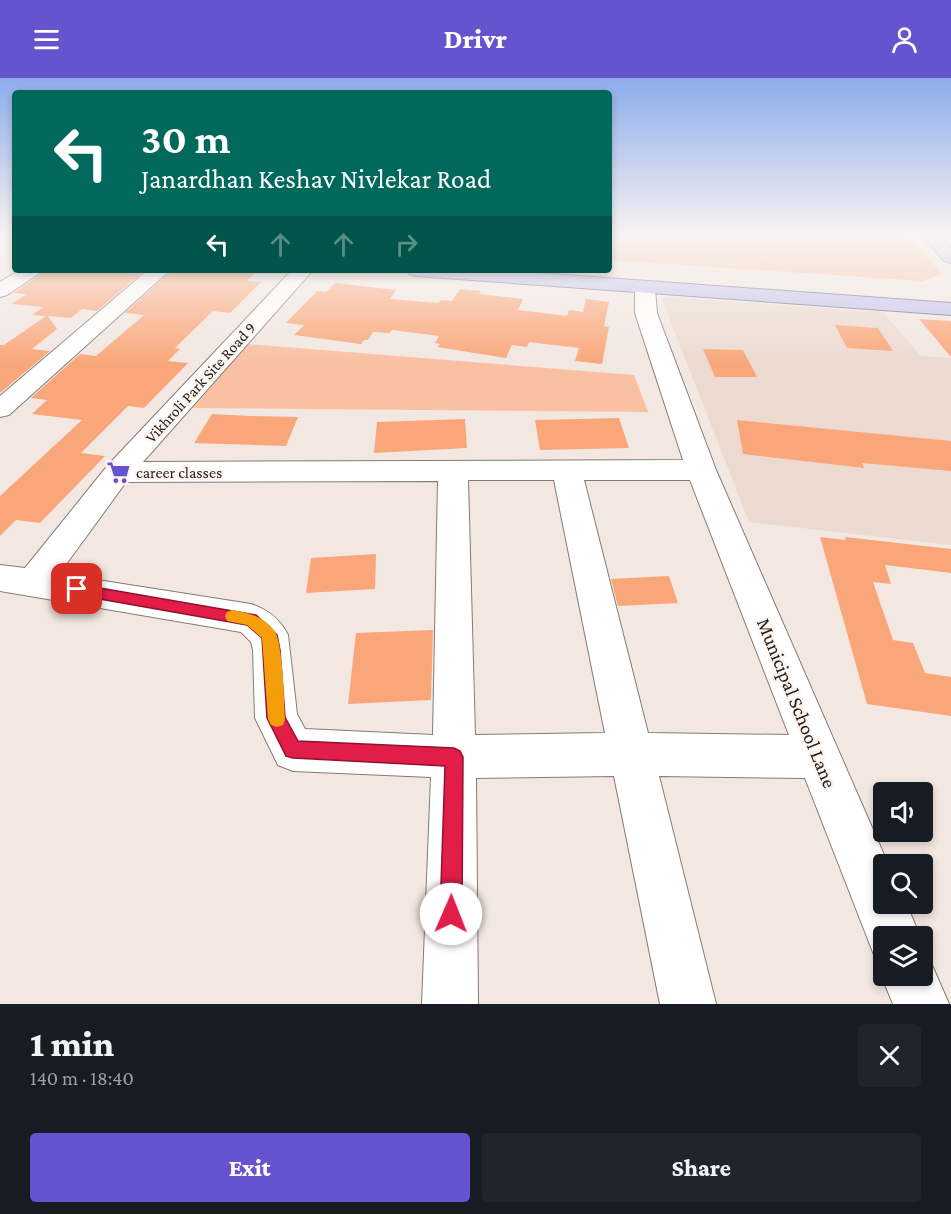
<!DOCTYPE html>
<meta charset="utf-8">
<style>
body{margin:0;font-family:"Crimson Pro",serif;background:#20242c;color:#f1f3f6;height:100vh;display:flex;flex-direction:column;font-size:22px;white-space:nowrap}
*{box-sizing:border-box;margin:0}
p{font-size:20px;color:#9ea1a6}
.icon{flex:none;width:33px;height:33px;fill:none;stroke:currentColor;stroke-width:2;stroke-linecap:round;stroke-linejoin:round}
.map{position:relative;height:926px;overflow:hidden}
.panel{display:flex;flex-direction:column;background:#171b24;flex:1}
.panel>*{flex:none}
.guide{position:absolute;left:12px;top:12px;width:600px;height:183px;border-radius:6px;box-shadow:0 3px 9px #0003;background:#00695c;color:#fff;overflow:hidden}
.buttons{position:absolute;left:873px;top:704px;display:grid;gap:12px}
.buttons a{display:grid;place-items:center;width:60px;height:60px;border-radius:6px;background:#171b24;box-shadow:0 3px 9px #0003;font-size:30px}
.pin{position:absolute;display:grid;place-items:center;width:51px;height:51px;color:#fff;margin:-26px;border-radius:12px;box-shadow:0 3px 9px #0006}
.me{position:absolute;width:66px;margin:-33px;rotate:1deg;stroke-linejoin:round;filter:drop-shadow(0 0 4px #0008)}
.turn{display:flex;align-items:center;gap:21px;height:126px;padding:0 30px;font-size:27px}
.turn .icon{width:78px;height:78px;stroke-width:2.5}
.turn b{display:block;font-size:42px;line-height:51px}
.lanes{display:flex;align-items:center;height:57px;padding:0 30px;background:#0003;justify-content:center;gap:30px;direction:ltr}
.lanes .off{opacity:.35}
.round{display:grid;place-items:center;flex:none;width:63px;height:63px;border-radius:6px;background:#20242c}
.headline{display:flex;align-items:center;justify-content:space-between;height:102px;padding:0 30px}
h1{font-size:36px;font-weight:800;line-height:45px}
.cta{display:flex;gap:12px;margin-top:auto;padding:12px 30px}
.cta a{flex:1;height:69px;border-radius:6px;background:#6554cd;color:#fff;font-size:24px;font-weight:800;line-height:69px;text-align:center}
.cta a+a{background:#20242c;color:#f1f3f6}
header{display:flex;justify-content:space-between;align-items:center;height:78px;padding:0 30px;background:#6554cd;color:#fff;font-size:27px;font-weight:800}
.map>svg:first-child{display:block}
.built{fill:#ecdad0}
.green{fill:#f9c0a2}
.building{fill:#f9a77a}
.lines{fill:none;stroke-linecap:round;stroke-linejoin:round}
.minor-casing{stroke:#857b76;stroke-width:2}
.major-casing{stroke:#726f9c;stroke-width:2}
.minor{fill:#fff;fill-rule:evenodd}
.major{fill:#c4c3ee;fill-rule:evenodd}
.route{fill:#e11d48;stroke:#92132f;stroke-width:1.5}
.slow{fill:#f59e0b}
.labels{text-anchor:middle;stroke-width:5;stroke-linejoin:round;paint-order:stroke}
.street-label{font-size:16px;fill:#211d1b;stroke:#fef5f0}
.poi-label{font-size:16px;fill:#211d1b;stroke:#fef5f0;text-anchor:start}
.near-street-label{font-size:20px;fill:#211d1b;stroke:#fef5f0}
</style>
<header><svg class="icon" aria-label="menu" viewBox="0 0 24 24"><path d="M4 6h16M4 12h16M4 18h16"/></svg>Drivr<svg class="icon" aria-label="person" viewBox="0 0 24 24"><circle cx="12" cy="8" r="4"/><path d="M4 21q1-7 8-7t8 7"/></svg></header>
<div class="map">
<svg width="951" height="926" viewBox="0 0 951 926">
<rect width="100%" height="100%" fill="#f2e7e1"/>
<polygon class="built" points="661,219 883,234 921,278 951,280 951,467 749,444"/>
<g class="green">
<polygon points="908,156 942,196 922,203 609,182 609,156"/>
<polygon points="247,266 634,297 648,334 193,330"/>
</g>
<g class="building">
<polygon points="46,192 145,192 97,233 82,231 71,240 48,238 57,251 32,271 50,273 0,315 0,267 4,267 46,238 32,237 43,229 11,226 27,216 14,215"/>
<polygon points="172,192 255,195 247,203 261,204 230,235 213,233 175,270 180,271 168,283 188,285 144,330 128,328 81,375 105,378 40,445 16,442 0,458 0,418 82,342 32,336 47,322 31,320 80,276 96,278 144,237 125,235"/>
<polygon points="335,205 396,212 390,221 438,225 441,222 452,223 460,211 481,213 479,216 523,221 518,232 567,238 569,232 583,234 586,221 609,224 604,248 609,249 602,286 575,283 579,270 529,264 527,269 512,267 506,280 437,269 440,266 435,265 439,258 392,252 390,255 373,254 368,262 364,262 361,266 294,257 304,247 286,245 317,213 326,214"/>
<polygon points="919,241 951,243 951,279"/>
<polygon points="835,247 878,250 893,273 847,270"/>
<polygon points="703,271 743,272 757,299 715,299"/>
<polygon points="212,336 251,338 298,339 286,368 194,365"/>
<polygon points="619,340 629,370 540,372 535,342"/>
<polygon points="465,341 467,370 374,375 377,344"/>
<polygon points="737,342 951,363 951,393 862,385 864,390 743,376"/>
<polygon points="820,459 846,462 845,459 951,471 951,495 885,487 891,506 873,504 893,562 913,565 925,595 951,599 951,638 867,626"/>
<polygon points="376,476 375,511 306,515 311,480"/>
<polygon points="669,498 678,525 618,528 611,501"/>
<polygon points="433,552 431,622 348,626 356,555"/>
</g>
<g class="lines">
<defs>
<g id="minor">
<polygon points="20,192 44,192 7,217 0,219 0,204"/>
<polygon points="148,192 170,192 9,337 0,339 0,318"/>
<path d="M 292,192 L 313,192 L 143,384 L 683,382 L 635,235 L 635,210 L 638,206 L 652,206 L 655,210 L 657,235 L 716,392 L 888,786 L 884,786 L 884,825 L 906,825 L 920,858 L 884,858 L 884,881 L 874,877 L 805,700 L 659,698 L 716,926 L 660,926 L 614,698 L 476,700 L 478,926 L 422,926 L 431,699 L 293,693 L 278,687 L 255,640 L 253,572 L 251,564 L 241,554 L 0,513 L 0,487 L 25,490 L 108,387 ZM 468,402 L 554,402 L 605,655 L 475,657 ZM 584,402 L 690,402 L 789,657 L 648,655 ZM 438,403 L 433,657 L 305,651 L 297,636 L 288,557 C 280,541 268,532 251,526 L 59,496 L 126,404 Z"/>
<polygon points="922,875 928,878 949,926 893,926 881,897 884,892 884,897 922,897"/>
</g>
<g id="major">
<polygon points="921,156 939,156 951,168 951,185 944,183"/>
<polygon points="406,192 496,192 951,225 951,237 416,198 409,196"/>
</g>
</defs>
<use href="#minor" class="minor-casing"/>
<use href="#major" class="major-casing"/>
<use href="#minor" class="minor"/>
<use href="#major" class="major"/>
</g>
<linearGradient id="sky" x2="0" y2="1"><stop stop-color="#8caceb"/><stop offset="0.55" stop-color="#f9f4f2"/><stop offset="1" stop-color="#f9f4f2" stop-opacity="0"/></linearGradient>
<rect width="951" height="286" fill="url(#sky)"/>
<polygon class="route" points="77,506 256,537 277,557 280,572 285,639 298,663 454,670 460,673 463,679 462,836 459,844 451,847 444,844 440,836 445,688 293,680 286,678 267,640 262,560 247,547 77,517 72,515 70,511 72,507"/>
<path class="slow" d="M 232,532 C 249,535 263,538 274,552 C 283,563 284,624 285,641 L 283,647 L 277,649 L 271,647 L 268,641 L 262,560 L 247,547 L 227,543 L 225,538 L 227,534 Z"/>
<defs>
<symbol id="supermarket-bare" viewBox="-9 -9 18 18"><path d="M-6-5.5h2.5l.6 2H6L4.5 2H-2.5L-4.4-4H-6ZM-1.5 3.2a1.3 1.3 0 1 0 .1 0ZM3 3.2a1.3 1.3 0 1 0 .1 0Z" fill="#6554cd" stroke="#fef5f0" stroke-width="2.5" paint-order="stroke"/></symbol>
</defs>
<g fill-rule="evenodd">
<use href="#supermarket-bare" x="102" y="378" width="33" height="33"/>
</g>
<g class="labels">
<g class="street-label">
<text transform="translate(200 304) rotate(-48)" y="6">Vikhroli Park Site Road 9</text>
</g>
<g class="poi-label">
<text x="136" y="400">career classes</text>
</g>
<g class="near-street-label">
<text transform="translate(797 625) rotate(68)" y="7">Municipal School Lane</text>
</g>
</g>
</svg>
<div class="buttons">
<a><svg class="icon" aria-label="sound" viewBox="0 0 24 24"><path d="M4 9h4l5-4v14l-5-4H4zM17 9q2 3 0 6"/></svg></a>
<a><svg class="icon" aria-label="search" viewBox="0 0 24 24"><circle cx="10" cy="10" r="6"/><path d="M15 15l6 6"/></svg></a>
<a><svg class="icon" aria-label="layers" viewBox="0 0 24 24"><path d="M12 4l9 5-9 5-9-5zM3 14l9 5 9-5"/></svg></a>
</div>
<div class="pin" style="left:77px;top:511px;background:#d93025"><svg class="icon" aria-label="arrive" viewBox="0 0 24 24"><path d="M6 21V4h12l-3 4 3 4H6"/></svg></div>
<svg class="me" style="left:451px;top:836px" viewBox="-20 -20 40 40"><circle r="19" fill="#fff"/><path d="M0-13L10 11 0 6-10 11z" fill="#e11d48"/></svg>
<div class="guide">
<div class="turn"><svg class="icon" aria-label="left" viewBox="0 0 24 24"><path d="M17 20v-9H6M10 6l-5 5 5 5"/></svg><div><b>30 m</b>Janardhan Keshav Nivlekar Road</div></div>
<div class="lanes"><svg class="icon" aria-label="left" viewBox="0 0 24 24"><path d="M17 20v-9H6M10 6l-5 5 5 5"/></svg><svg class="icon off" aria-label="ahead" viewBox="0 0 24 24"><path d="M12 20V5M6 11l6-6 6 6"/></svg><svg class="icon off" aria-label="ahead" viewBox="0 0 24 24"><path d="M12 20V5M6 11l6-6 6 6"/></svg><svg class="icon off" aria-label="right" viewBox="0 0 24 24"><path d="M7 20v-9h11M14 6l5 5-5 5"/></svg></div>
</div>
</div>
<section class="panel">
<div class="headline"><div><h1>1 min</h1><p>140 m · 18:40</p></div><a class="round"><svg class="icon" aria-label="close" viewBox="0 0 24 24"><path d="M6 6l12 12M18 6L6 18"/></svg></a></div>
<div class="cta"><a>Exit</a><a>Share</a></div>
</section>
